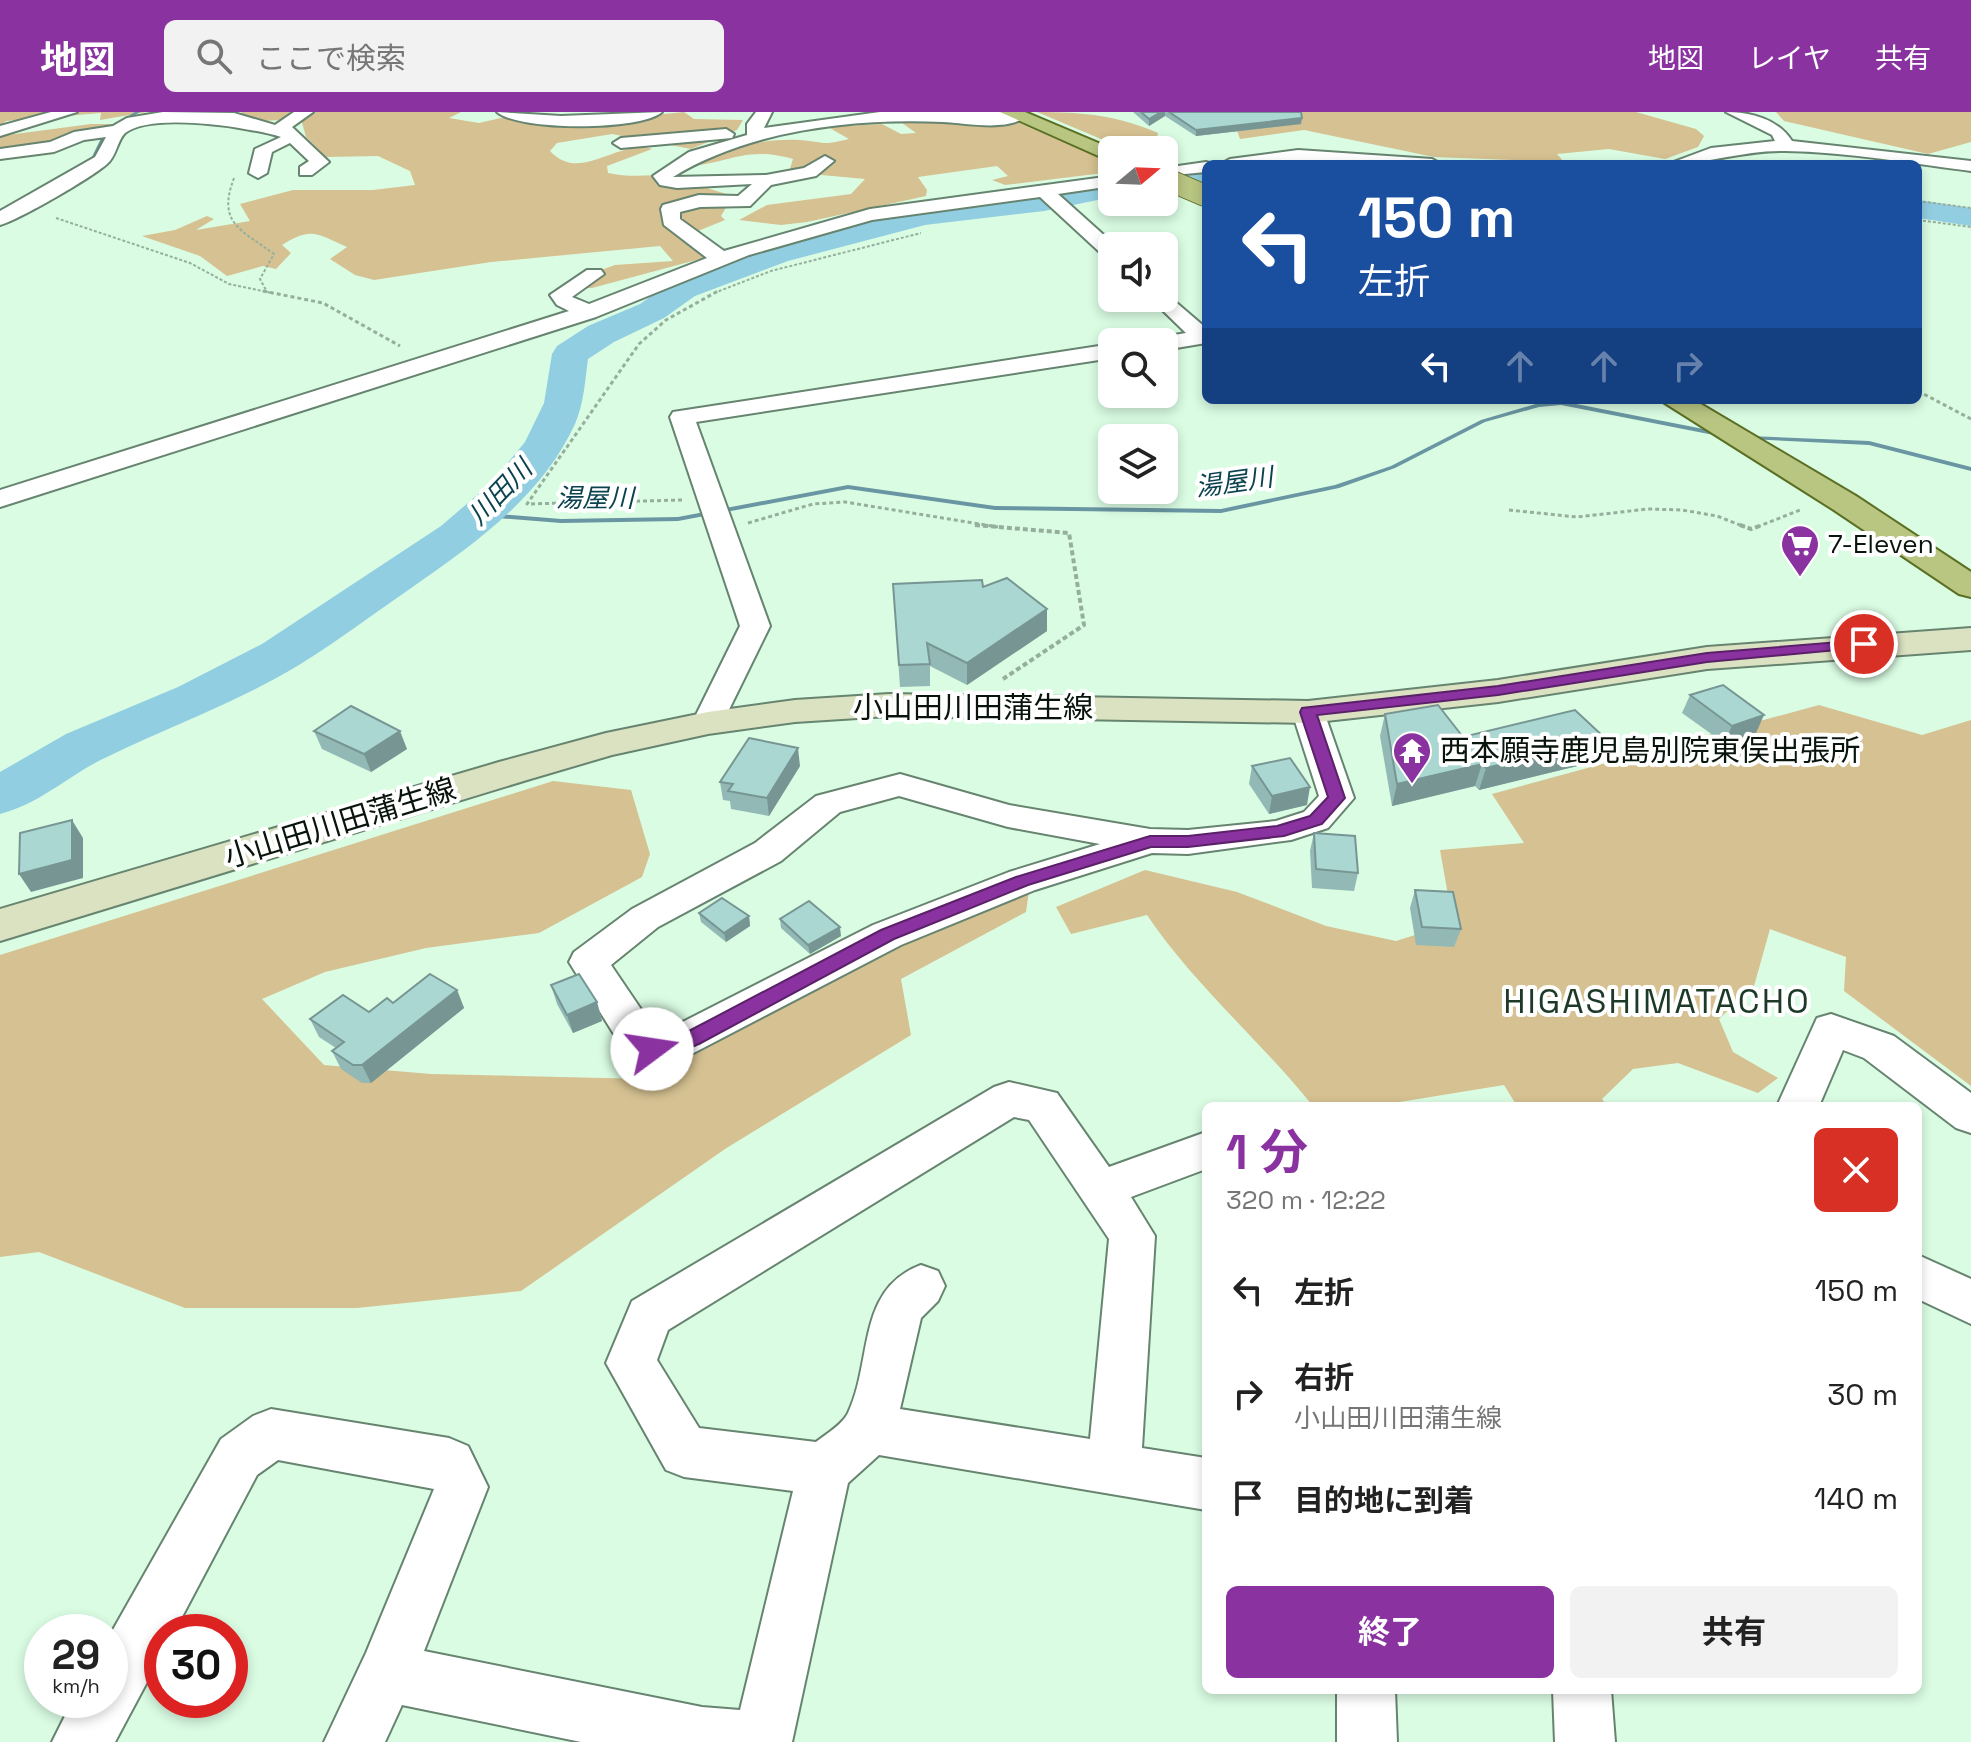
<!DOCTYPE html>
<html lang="ja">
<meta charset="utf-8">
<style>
body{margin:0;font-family:"Space Grotesk","Noto Sans JP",sans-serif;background:#f2f2f2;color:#222;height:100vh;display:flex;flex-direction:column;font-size:30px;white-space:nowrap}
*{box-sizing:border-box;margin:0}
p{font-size:26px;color:#767676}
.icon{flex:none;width:44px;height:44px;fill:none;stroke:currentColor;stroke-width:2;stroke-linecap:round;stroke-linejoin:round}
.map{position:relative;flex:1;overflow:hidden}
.side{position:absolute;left:1202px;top:990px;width:720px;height:592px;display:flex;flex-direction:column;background:#fff;border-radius:12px;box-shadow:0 4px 12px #0003}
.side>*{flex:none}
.banner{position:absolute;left:1202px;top:48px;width:720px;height:244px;border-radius:12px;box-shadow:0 4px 12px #0003;background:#1a4fa0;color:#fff;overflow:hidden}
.needle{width:52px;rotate:71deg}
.tools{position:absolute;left:1098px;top:24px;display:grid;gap:16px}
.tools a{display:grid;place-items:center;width:80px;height:80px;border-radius:12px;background:#fff;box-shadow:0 4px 12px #0003;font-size:40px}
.speed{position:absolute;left:24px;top:1502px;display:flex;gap:16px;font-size:40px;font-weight:700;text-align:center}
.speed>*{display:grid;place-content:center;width:104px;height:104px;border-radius:50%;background:#fff;box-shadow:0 4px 12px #0003;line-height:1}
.speed small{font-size:20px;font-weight:400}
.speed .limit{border:12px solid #d22;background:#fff;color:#111}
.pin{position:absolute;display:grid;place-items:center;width:68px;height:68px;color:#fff;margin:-34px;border:4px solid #fff;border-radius:50%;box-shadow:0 2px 8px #0007}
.me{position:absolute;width:88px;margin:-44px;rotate:76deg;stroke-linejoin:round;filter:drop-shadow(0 0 6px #0008)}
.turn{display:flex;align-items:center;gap:28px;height:168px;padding:0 24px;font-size:36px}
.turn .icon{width:104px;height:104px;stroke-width:2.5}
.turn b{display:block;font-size:56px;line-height:68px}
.lanes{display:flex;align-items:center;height:76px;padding:0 24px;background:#0003;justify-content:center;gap:40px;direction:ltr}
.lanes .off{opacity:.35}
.round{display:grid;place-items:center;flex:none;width:84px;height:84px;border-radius:12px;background:#f2f2f2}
.overview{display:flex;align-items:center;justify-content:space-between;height:136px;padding:0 24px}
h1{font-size:48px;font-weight:700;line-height:60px;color:#8a33a0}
.action{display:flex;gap:16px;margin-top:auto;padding:16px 24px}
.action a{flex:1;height:92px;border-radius:12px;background:#8a33a0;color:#fff;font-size:32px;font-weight:700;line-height:92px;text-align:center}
.action a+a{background:#f2f2f2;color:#222}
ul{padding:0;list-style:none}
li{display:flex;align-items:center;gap:24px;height:104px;padding:0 24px}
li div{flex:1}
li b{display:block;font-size:30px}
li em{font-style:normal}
header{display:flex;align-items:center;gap:48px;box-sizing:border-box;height:112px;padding:0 40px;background:#8a33a0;color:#fff}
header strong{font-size:38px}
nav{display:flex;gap:44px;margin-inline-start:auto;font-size:28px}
.search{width:560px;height:72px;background:#f2f2f2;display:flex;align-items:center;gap:20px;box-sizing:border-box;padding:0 28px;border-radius:12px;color:#767676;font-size:30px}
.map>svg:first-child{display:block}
.forest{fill:#d5c191}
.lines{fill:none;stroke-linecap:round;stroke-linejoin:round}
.stream{fill:#6996a2;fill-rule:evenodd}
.river{fill:#92cee2;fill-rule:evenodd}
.street-casing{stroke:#66846f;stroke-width:4}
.secondary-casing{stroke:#66846f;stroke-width:4}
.primary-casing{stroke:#5b6f23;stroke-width:4}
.path-far2{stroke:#95af9c;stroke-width:2;stroke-dasharray:3 2;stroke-linecap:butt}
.path-far1{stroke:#95af9c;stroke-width:3;stroke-dasharray:4 3;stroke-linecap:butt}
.path{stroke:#95af9c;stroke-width:4;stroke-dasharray:5 3;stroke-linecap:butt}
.street{fill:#fff;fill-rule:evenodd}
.secondary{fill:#dbe2c1;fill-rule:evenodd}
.primary{fill:#b8c682;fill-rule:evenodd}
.primary-bridge-casing{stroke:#5b6f23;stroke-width:23;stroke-linecap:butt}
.primary-bridge{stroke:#b8c682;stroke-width:21}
.wall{fill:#92b9b5}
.shaded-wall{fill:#779693}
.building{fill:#aad7d2;stroke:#779693;stroke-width:2}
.route{fill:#8a33a0;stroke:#5a2168;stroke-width:2}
.labels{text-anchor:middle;stroke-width:8;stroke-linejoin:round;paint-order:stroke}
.far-water-label{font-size:26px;font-style:italic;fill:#0b4250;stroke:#fff}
.far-poi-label{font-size:26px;fill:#08140c;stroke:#fff;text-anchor:start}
.street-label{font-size:30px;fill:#08140c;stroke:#fff}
.poi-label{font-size:30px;fill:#08140c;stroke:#fff;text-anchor:start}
.quarter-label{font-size:34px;letter-spacing:2px;fill:#1d3927;stroke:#fff}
</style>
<header>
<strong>地図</strong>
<div class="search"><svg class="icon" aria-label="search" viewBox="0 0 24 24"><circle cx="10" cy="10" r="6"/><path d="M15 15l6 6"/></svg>ここで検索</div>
<nav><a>地図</a><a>レイヤ</a><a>共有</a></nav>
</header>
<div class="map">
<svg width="1971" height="1630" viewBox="0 0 1971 1630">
<rect width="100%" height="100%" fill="#dafce3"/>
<g class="forest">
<polygon points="0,0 147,0 100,8 101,1 6,9 0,14"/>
<path d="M 242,0 L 461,0 L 449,6 L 479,11 L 505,5 L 614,7 L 684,0 L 694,7 L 743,8 L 737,18 L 691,37 L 612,22 L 557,31 L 550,39 C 581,72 616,27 652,37 L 607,54 L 608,61 C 639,68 667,59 698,65 L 700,74 L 733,84 L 721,104 L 725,108 L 698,119 L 707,132 L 726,140 L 592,176 L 564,177 L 582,165 L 615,153 L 673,149 L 660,134 L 491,150 L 374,168 L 355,163 L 330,147 L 347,135 C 317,122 312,114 282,133 L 291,141 L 276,157 L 263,154 L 227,164 L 200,144 L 142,124 L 175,118 L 207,104 L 214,107 L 196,118 L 250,109 L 240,92 L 293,78 L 373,78 L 415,73 L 410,59 L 378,44 L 326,45 L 306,25 L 301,7 L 262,9 L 238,3 Z"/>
<path d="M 910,0 L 994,0 L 1112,51 L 1112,60 L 1005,73 L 992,68 L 1008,64 L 997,54 L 918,65 L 927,78 L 926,84 L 807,110 L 781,113 L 739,108 L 767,93 L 851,82 L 865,67 L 789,60 L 793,47 C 741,32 727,55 678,54 C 716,41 759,25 800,28 C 825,30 822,34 849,27 L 828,15 L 882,12 L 901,22 L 916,21 L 902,11 L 884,9 Z"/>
<path d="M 1037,0 C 1082,0 1117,3 1158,21 L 1155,38 L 1127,38 Z"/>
<polygon points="1285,0 1636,0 1696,17 1704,24 1698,35 1665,47 1609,37 1557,42 1564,50 1434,45 1304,18 1240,27 1233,7"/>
<polygon points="1776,0 1971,0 1971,30 1928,42 1784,9"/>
<polygon points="91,12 124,12 71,33 0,44 0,24"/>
<path d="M 1819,593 L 1922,623 L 1971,608 L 1971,974 L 1844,879 L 1846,845 L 1770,817 L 1754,874 L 1719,907 L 1733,940 L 1778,966 L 1758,981 L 1678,951 L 1633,957 L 1602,987 L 1607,994 L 1517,994 L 1504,973 L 1375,994 L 1313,994 C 1260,928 1194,873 1147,803 L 1071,822 L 1056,795 L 1145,758 L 1237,780 L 1326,814 L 1396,829 L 1453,811 L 1440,738 L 1524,731 L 1492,682 Z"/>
<polygon points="553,669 631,678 650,742 642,765 539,821 426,836 325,860 262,887 324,953 431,962 647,967 878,834 1029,779 1026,800 901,867 911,923 725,1037 521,1179 357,1196 185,1196 39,1140 0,1145 0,843"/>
</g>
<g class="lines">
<g class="stream">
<polygon points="135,0 140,0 117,14 113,13"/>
<path d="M 104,20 L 108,21 C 102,34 99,49 84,53 L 84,51 L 91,47 Z"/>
<polygon points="1561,289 1729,322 1732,324 1729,326 1561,293 1539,295 1485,310 1395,356 1339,376 1221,401 995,398 848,377 678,409 561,411 484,405 480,403 484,401 561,407 678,405 848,373 995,394 1221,397 1335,373 1391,354 1481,308 1539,291"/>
<polygon points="1749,324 1869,329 1971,355 1971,359 1869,333 1747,327 1746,326"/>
</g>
<g class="river">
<polygon points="1206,57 1206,75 1164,80 1164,62"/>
<path d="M 1112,67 L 1112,85 L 1044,99 L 925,113 L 788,149 L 695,184 L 664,206 L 614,230 L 588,247 C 585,269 584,291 575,312 C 542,384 477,430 414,474 C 376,500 338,529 299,553 C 238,590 170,614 107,645 C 70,662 40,692 0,702 L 0,660 L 66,622 L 178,575 L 262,532 L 441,414 L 490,372 L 525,330 L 544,291 L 552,242 L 557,234 L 588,214 L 640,192 L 671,170 L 766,135 L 924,95 L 1044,81 Z"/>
<polygon points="1918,88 1971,96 1971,114 1918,106"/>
</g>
<defs>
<g id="street">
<polygon points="51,0 77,0 0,24 0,14"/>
<path d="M 163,0 L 234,1 L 275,13 L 294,0 L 313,0 L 292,15 L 329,50 L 312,63 L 300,63 L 300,55 L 309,49 L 290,31 L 272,40 L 267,61 L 258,66 L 249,61 L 255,37 L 281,25 C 248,15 152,0 125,21 C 117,29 116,45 107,52 C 91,66 19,108 0,113 L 0,99 L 95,45 L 106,25 L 84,28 L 54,40 L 0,47 L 0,37 L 50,30 L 74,20 L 113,14 L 127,6 Z"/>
<path d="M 497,0 L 561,4 L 662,0 C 641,19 519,19 497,0 Z"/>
<path d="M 756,0 L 772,0 L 764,16 L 880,0 L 1021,0 L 1026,4 C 1009,20 965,11 943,10 C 853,6 750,18 673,65 L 766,63 L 804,56 L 825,44 L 834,49 L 816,64 L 771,73 L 750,94 L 700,95 L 680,100 L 680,107 L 724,139 L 870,97 L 1112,64 L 1112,74 L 1058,82 L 1116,134 L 1112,134 L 1112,147 L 1105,145 L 1040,85 L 872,108 L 749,143 L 596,205 L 0,395 L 0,378 L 569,199 L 557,193 L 550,183 L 587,158 L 601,158 L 604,162 L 572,185 L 589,192 L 707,146 L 664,113 L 661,97 L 663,93 L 699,83 L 738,84 L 752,72 L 677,76 L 660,73 L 653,64 L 689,40 L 747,23 L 747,12 Z"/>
<path d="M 1726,0 C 1751,0 1778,7 1792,29 L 1971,49 L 1971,59 C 1909,51 1848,40 1785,39 C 1745,38 1708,52 1668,52 L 1711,36 L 1775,29 L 1772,23 Z"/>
<polygon points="726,17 734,22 732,26 621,36 613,31 621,26"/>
<polygon points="1298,38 1432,47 1441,52 1298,48 1221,52 1230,47"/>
<polygon points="1206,50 1213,52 1206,52 1206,60 1164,64 1164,56"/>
<polygon points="1164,180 1206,216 1206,231 1164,238 1164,230 1154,230 1156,226 1186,221 1150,186 1164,186"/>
<polygon points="1112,232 1112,246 696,310 770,514 719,618 708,621 697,618 692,611 740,514 670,305 673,300"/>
<path d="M 1308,590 L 1319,593 L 1324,600 L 1354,686 L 1328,716 L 1291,728 L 1188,742 L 1152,741 L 1035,778 L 901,833 L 682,947 L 652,953 L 625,940 L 569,850 L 574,840 L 632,797 L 755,731 L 816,684 L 900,662 L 1009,693 L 1150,717 L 1188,718 L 1276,709 L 1304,700 L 1319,684 L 1292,600 L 1297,593 ZM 899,684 L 1008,715 L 1100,732 L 1009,760 L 873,813 L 661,921 L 655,918 L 611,853 L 658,815 L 781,749 L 840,700 Z"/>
<polygon points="1831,902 1894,924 1971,981 1971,1021 1956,1016 1864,946 1843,938 1819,994 1777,994 1817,906"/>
<path d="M 1009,970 L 1057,981 L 1109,1055 L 1206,1020 L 1206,1057 L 1131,1085 L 1155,1124 L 1142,1336 L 1206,1346 L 1206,1398 L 879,1343 L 848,1371 L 792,1630 L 581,1630 L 402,1593 L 385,1630 L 324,1630 L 366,1541 L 434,1377 L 278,1348 L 257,1363 L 174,1520 L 162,1520 L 162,1542 L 115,1630 L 52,1630 L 73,1588 L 110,1588 L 110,1523 L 221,1327 L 253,1304 L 271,1297 L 449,1326 L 468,1334 L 488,1375 L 424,1539 L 702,1595 L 740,1598 L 793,1379 L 684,1365 L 666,1358 L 606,1251 L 632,1189 L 994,975 ZM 1014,1005 L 1029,1008 L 1109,1127 L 1090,1327 L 900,1297 L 921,1206 L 938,1189 L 945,1174 L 938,1159 L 921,1153 C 856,1177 873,1249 848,1301 C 843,1312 826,1322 816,1330 L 699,1316 L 657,1248 L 668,1218 Z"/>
<polygon points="1918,1143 1971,1167 1971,1212 1918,1187"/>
<polygon points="1337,1578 1395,1578 1397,1630 1337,1630"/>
<polygon points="1553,1578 1611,1578 1615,1630 1555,1630"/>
</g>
<polygon id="secondary" points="1971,516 1971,538 1707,557 1498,590 1308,611 889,604 795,610 708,622 612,643 527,668 0,829 0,797 499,650 606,621 708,600 795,588 889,582 1308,589 1498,568 1707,535"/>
<g id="primary">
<polygon points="1000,0 1025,0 1115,38 1112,38 1112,50"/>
<polygon points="1660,288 1694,288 1856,384 1971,460 1971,485 1959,482 1834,398"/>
</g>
</defs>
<use href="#street" class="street-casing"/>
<use href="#secondary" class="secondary-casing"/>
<use href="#primary" class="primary-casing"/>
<g class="path-far2">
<path d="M 234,66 C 217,111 240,117 274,142 L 260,167 L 267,180"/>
<polyline points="1918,89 1971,96"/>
<polyline points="56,106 190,151 229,172 272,181"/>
<polyline points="1918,108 1971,115"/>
<polyline points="714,181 771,159 921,121"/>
</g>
<g class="path-far1">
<polyline points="263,179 323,191 400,234"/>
<polyline points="1918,279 1971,307"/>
<polyline points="682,388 527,392 639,232 666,208 718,179"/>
<polyline points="1509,398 1577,405 1648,397 1682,398 1717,404 1745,415"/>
<polyline points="748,411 813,392 845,390 998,415"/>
<polyline points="1757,415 1800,398"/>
</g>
<g class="path">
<polyline points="975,413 1069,421 1084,513 1003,567"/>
<polyline points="1740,413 1751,417 1762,413"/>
</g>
<use href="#street" class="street"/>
<use href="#secondary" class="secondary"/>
<use href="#primary" class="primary"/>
<defs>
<polyline id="primary-bridge" points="1164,66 1206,84"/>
</defs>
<use href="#primary-bridge" class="primary-bridge-casing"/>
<use href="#primary-bridge" class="primary-bridge"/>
</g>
<g class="wall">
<polygon points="1133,0 1301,0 1301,12 1196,24 1165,4 1149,14"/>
<polygon points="893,472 983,475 1047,497 1047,519 967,573 930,554 930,574 900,575"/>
<polygon points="1690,583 1756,621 1724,631 1682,601"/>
<polygon points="1385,602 1463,625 1598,649 1479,678 1475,674 1392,694 1380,624"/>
<polygon points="314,619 407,637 371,660 322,637"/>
<polygon points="800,654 769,704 731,697 730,689 723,688 720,670"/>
<polygon points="1252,654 1307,693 1269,702 1249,672"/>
<polygon points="1314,721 1358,761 1354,779 1312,776 1310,739"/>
<polygon points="1415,778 1461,817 1454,835 1416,833 1410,796"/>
<polygon points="699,801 749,804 750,814 726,830 701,810"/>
<polygon points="780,807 841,824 810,842 781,816"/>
<polygon points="551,873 597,890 602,909 573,921 557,892"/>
<polygon points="457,878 464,896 371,971 362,971 341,957 332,939 336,936 319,925 310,907 369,900 393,891"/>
</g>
<g class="shaded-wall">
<polygon points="1161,0 1165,0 1165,4 1149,14 1149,7"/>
<polygon points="1302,6 1301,12 1196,24 1196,18"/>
<polygon points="1047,497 1047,519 967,573 967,551"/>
<polygon points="1764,603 1756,621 1724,631 1732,614"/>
<polygon points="400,619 407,637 371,660 364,642"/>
<polygon points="1606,627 1598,649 1479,678 1486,656"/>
<polygon points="798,636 800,654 769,704 767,686"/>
<polygon points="1482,652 1475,674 1392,694 1397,672"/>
<polygon points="1310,675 1307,693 1269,702 1272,684"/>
<polygon points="72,708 83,726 83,766 31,780 19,762"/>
<polygon points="749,804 750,814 726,830 724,821"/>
<polygon points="840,815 841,824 810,842 808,833"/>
<polygon points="457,878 464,896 371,971 362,953"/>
<polygon points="597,890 602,909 573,921 567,903"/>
</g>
<g class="building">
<polygon points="1141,0 1161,0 1149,7"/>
<polygon points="1169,0 1301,0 1302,6 1196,18"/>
<polygon points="1007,466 1047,497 967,551 927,531 930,552 899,553 893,472 982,468 983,475"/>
<polygon points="1723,573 1764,603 1732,614 1690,583"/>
<polygon points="1438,593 1463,625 1575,598 1606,627 1486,656 1482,652 1397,672 1385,602"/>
<polygon points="351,594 400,619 364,642 314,619"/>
<polygon points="749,626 798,636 767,686 728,679 733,672 720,670"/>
<polygon points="1290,646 1310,675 1272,684 1252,654"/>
<polygon points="72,708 72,748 19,762 20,721"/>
<polygon points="1314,721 1355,724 1358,761 1316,757"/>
<polygon points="1415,778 1453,780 1461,817 1422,815"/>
<polygon points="722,786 749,804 724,821 699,801"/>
<polygon points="809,789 840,815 808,833 780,807"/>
<polygon points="430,862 457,878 362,953 353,953 332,939 344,930 310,907 343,883 369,900 387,886 393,891"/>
<polygon points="579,862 597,890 567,903 551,873"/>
</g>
<path class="route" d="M 1864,528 L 1871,532 L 1869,535 L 1707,550 L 1498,583 L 1317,603 L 1345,686 L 1322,712 L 1284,724 L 1188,735 L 1151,735 L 1028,773 L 894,827 L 699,932 C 683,938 654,955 642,937 L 645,931 L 685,921 L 881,818 L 1016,765 L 1150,724 L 1188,724 L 1277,714 L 1310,704 L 1328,685 L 1300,600 L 1302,596 L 1498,574 L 1707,541 Z"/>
<defs>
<symbol id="supermarket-pin" viewBox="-11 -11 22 30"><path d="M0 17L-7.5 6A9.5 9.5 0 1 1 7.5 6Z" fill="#8a33a0" stroke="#fff"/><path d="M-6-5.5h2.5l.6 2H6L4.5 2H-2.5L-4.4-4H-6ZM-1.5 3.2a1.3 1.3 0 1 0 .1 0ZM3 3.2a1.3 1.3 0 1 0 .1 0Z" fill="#fff"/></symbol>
<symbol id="temple-pin" viewBox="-11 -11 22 30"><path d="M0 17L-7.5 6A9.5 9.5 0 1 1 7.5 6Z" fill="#8a33a0" stroke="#fff"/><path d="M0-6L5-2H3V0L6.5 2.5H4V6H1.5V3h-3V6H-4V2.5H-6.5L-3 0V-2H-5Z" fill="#fff"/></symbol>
</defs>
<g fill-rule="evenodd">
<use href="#supermarket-pin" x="1778" y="410" width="44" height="60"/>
<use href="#temple-pin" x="1390" y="617" width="44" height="60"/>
</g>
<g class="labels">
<g class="far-water-label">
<text transform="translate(1234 370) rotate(-8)" y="9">湯屋川</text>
<text transform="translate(500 380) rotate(-46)" y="9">川田川</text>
<text x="595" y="395">湯屋川</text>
</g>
<g class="far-poi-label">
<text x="1828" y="441">7-Eleven</text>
</g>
<g class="street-label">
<text x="973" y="606">小山田川田蒲生線</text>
<text transform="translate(340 711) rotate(-17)" y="10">小山田川田蒲生線</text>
</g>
<g class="poi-label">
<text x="1440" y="649">西本願寺鹿児島別院東俣出張所</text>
</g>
<g class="quarter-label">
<text x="1657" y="901">HIGASHIMATACHO</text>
</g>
</g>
</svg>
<div class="tools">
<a><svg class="needle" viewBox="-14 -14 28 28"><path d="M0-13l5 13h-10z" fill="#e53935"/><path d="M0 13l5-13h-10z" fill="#767676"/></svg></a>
<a><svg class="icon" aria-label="sound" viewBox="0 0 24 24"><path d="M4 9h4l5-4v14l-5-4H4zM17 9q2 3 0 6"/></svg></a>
<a><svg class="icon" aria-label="search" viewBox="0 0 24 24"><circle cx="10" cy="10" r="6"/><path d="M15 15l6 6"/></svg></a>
<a><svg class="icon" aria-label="layers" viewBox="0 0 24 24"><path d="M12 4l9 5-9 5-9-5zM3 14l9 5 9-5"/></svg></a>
</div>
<div class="speed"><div>29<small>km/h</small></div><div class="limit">30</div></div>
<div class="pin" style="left:1864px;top:532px;background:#d93025"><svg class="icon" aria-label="arrive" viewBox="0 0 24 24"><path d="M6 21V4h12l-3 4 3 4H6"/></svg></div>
<svg class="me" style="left:652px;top:937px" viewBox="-20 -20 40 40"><circle r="19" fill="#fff"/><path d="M0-13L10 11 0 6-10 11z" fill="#8a33a0"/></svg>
<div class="banner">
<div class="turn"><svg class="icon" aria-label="left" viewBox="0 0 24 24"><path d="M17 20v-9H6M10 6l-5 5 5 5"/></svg><div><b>150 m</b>左折</div></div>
<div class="lanes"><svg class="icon" aria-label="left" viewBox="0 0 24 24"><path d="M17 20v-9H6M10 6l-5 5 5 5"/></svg><svg class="icon off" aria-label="ahead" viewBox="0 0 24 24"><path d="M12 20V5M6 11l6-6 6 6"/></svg><svg class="icon off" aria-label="ahead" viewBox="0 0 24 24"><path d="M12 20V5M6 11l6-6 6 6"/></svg><svg class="icon off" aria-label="right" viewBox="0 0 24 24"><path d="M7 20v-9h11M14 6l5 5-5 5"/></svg></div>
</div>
<section class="side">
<div class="overview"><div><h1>1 分</h1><p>320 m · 12:22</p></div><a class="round" style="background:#d93025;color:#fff"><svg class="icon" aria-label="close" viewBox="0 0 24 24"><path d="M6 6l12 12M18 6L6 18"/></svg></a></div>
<ul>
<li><svg class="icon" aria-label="left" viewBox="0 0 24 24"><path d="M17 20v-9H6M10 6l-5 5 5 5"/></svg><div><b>左折</b></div><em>150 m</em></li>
<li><svg class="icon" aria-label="right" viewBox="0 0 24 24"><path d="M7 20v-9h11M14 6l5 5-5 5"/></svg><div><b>右折</b><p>小山田川田蒲生線</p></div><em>30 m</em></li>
<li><svg class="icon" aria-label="arrive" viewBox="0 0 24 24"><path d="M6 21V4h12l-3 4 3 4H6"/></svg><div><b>目的地に到着</b></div><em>140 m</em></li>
</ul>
<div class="action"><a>終了</a><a>共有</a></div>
</section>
</div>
